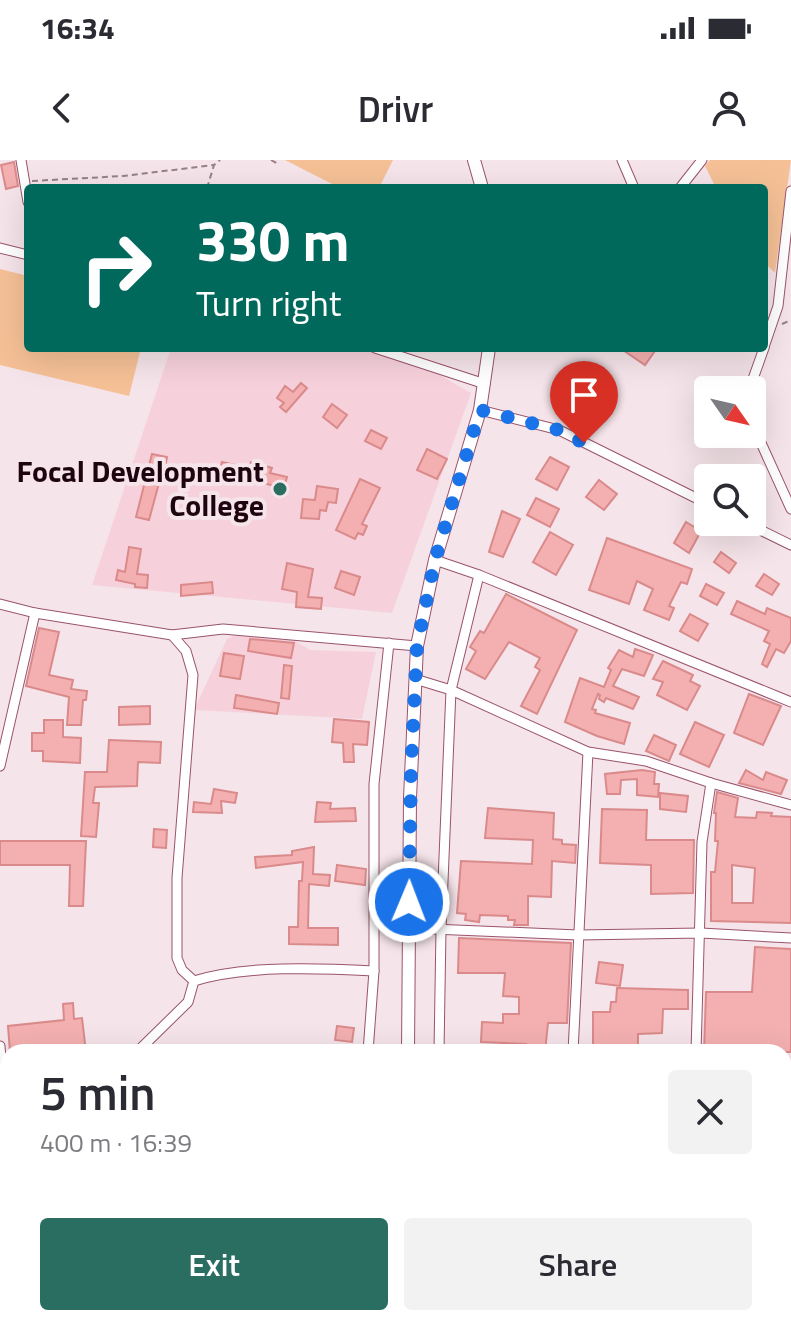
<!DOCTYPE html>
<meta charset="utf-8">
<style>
body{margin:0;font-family:"Titillium Web",sans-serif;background:#f2f2f3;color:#2b2b33;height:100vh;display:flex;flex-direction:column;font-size:30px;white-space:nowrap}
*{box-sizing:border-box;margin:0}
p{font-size:26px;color:#7c7c81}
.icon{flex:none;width:44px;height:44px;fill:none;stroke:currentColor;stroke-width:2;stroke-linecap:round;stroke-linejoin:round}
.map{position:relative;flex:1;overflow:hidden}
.panel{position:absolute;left:0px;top:884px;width:792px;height:282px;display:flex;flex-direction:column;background:#fff;border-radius:24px 24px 0 0;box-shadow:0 8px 32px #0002}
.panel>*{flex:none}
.guide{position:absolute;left:24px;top:24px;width:744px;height:168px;border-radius:8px;box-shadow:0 8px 32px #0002;background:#00695c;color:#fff;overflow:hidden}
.needle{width:52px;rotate:124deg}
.controls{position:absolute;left:694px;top:216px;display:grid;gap:16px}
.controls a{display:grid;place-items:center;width:72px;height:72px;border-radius:8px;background:#fff;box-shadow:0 8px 32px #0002;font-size:40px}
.pin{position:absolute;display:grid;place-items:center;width:68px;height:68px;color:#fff;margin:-82px -34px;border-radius:50% 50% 50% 0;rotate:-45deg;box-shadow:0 0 8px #0007}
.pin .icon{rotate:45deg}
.me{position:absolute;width:88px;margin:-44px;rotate:1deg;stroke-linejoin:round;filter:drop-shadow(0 0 6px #0008)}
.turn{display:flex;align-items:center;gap:28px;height:168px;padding:0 40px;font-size:36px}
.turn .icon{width:104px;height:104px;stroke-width:2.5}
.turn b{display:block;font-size:56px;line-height:68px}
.round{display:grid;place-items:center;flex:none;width:84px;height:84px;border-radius:8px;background:#f2f2f3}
.summary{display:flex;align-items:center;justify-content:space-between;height:136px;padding:0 40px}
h1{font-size:48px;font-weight:600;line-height:60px}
.button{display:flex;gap:16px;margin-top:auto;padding:16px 40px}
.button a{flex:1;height:92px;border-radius:8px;background:#296e61;color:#fff;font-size:32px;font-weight:600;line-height:92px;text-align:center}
.button a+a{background:#f2f2f3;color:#2b2b33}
.status{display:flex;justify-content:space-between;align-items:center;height:56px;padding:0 40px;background:#fff;direction:ltr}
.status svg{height:22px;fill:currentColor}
header{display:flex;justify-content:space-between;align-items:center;height:104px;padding:0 40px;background:#fff;font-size:36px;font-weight:600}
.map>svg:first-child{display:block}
.built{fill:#f6d1db}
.green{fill:#f5c096}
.building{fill:#f4b0b0;stroke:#da8a8b;stroke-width:2;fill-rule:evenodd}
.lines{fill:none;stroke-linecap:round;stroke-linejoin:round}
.street-casing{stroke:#9a536b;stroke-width:11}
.secondary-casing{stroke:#9a536b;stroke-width:14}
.path{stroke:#968188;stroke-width:2;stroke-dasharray:6 4;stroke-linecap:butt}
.street{stroke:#fff;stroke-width:9}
.secondary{stroke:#fff;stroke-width:12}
.route{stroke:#1a73e8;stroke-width:14;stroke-dasharray:0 25.2}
.poi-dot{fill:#296e61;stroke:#f5e4e9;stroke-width:3}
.labels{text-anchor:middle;stroke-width:8;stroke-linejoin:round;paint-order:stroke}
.poi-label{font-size:30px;font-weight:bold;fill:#1e040e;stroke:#f5e4e9;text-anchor:end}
</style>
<div class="status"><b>16:34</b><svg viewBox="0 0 49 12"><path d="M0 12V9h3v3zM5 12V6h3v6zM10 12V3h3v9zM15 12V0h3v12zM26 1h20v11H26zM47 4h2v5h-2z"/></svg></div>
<header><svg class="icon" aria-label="back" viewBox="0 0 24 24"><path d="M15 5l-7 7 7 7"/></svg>Drivr<svg class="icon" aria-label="person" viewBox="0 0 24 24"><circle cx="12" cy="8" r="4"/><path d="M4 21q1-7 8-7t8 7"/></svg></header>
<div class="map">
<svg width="791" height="1165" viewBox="0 0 791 1165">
<rect width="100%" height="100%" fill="#f5e4e9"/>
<g class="built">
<polygon points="171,188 362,188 436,213 471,233 392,453 92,425"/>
<polygon points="237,474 290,478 310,490 376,492 362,559 194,550 227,479"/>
</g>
<g class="green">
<polygon points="285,0 393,0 379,28 340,28"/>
<polygon points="710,0 791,0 775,113 764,102 764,28 716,28 705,6"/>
<polygon points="0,109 28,116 28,188 141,188 129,236 0,205"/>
</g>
<g class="building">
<polygon points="14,2 18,26 6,29 1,5"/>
<polygon points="620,188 657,188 645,205"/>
<polygon points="301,223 307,228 286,252 280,247 284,243 277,238 285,226 293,232"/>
<polygon points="332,244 347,255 337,268 323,257"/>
<polygon points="371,270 387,278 381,289 365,281"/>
<polygon points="427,289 447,299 437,319 417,310"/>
<polygon points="152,294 167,297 162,324 159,323 149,360 136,357"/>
<polygon points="550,297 569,307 557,330 536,319"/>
<polygon points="222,302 249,308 251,302 272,308 270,313 287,317 284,328 219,313"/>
<polygon points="360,319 380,328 362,364 367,366 363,375 358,373 355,379 336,370"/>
<polygon points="599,320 617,334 604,350 586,337"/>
<polygon points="317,326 338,329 336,343 328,342 326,351 320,350 319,359 301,358 303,339 315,340"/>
<polygon points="536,338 559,349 550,367 527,355"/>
<polygon points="502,351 520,359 503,397 489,392"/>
<polygon points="686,362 701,371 689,393 674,383"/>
<polygon points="550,372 573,385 556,415 533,402"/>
<polygon points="607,378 692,409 687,424 681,422 669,446 674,448 669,460 644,450 653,429 637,421 629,444 589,430"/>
<polygon points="129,387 141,389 137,414 148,415 147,428 135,427 135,424 116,420 118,410 125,412"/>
<polygon points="721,392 736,403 729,413 714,402"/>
<polygon points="287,403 313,409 308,437 322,438 321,449 296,447 297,432 282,429"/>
<polygon points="341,411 360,417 354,435 335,428"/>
<polygon points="764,414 779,424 772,435 756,426"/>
<polygon points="212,422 213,433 181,436 181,425"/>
<polygon points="706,424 724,433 717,445 700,436"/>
<polygon points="506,434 577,470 537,554 521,546 540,510 535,507 540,498 509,482 485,519 466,509 476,491 470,487 480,471 484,473"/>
<polygon points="737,441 765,454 767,448 791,458 791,481 784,493 776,489 767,507 762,504 770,484 764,481 769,471 731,454"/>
<polygon points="690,454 708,464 698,481 680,471"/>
<polygon points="39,468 59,472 49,515 73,520 71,529 87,531 86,540 83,540 81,565 67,565 69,537 26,526"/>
<polygon points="250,479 294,483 291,498 248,491"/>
<polygon points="635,489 653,495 644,516 622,509 613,526 639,537 633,549 606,538 604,542 599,539 600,535 598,534 592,549 596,550 595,553 630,563 624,584 597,576 565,562 580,518 604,527 611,510 608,508 619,490 633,497"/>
<polygon points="224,493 244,496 240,519 220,516"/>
<polygon points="663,501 693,515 690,521 700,526 687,550 657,535 663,522 653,519"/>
<polygon points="284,505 292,506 289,539 281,538"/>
<polygon points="749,534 781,546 763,585 734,573"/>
<polygon points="236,535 279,543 277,554 234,548"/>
<polygon points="150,546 150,564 119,565 119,547"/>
<polygon points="334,559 369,562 367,585 353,584 354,602 344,602 343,583 332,582"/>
<polygon points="44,560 63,560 63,577 81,578 80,603 43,601 43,591 32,591 32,573 44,573"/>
<polygon points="695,562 724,575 709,607 680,594"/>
<polygon points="654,575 676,585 669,601 646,591"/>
<polygon points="109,580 161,582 160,603 138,602 137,626 95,627 93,643 99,643 96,677 81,676 85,612 107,612"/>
<polygon points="642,610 655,612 654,624 659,624 658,637 637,635 637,619 621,620 620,634 607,634 605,614"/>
<polygon points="746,610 763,620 766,612 787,620 781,634 739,623"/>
<polygon points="214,629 237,633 235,643 221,641 222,653 193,652 194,642 211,644"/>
<path d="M 717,632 L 738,638 L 735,657 L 756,658 L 757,652 L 772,653 L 771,656 L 791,657 L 791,763 L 711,761 L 711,712 L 715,712 L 718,681 L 715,681 L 716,653 L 714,653 ZM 732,705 L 755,708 L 753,743 L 732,743 Z"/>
<polygon points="660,633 688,636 686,652 660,649"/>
<polygon points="317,642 331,643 330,649 355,648 356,661 315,662"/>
<polygon points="488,648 554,653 553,679 562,680 562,684 576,685 575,703 552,701 551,737 528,736 528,765 514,765 515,760 508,760 508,756 480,755 479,762 465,760 466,754 457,753 461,701 532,704 533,680 485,678"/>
<polygon points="602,649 647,650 646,680 694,680 693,733 651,734 651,705 600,703"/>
<polygon points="154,669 167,670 166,688 153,687"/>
<polygon points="0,681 86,681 83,746 69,746 70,705 0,705"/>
<polygon points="314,687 313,714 330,715 329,726 309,724 308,768 338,768 338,785 289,784 289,767 298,767 299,721 302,721 303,702 256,708 255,697 292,695 292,691"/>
<polygon points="337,705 366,709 365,725 335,721"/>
<polygon points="459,778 571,783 567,863 548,863 545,892 525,892 526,884 481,882 482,862 503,863 503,854 519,854 519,837 503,836 505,813 458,813"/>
<polygon points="755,787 791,789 791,892 704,892 706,832 752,832"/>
<polygon points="599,802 623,805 620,826 596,823"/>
<polygon points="617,828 688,830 688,849 663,849 662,873 638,874 638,892 593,892 593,852 610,852 611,842 616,842"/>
<polygon points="73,843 74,859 82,858 86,892 10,892 8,866 64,860 63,844"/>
<polygon points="337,866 354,868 352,882 335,880"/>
</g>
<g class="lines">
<defs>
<g id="street">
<polyline points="21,0 28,42"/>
<polyline points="622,0 634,28"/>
<polyline points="680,28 702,0"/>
<polyline points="0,88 28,95"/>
<polyline points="764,187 778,146 791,31"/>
<polyline points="375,188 485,224"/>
<polyline points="749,230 764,188"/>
<polyline points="480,250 559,270 708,344"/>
<polyline points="752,263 791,349"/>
<polyline points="744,362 791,385"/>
<polyline points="435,400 479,415 791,542"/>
<polyline points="0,444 35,453 172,475 223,469 417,486"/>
<polyline points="172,475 186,491 193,515 177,718 177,798 182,810 194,821"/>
<polyline points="415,519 451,530 588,592 646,601 711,623 791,645"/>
<polyline points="0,606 35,453"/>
<polyline points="408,768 578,775 701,773 791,778"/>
<polyline points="0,886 4,936"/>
<path d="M 137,892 L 188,842 L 194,821 C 244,805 320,808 374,811"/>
<polyline points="368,892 374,811 374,624 389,483"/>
<polyline points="439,892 441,769 451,530 479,415"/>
<polyline points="573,892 588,592"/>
<polyline points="696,892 702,682 711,623"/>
<polyline points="784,1095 791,1096"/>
<polyline points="0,1147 8,1130"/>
<polyline points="306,1158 358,1163"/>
<polyline points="434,1165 434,1158"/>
<polyline points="687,1165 687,1158"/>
</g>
<g id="secondary">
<polyline points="474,0 482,28"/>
<polyline points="408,892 410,638 417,486 435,400 480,250 489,188"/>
<polyline points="406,1165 406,1158"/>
</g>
</defs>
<use href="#street" class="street-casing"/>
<use href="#secondary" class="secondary-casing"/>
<g class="path">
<polyline points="271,0 278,4"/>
<polyline points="32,21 123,16 214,5"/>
<polyline points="207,28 214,5 220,0"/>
<polyline points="782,164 791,160"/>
</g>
<use href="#street" class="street"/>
<use href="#secondary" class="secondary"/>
</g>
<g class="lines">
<polyline class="route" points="409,742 411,610 417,486 435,400 480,250 559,270 584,283"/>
</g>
<circle class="poi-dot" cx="280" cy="329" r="8"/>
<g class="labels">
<g class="poi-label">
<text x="264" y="322">Focal Development<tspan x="264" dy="34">College</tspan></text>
</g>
</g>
</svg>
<div class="controls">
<a><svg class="needle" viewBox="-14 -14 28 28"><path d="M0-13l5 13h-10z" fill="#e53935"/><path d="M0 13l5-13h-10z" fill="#7c7c81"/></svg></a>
<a><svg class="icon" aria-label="search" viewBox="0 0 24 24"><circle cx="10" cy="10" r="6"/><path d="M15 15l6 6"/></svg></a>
</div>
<div class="pin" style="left:584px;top:283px;background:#d93025"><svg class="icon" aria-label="arrive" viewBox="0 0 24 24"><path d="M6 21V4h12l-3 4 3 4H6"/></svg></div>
<svg class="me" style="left:409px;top:742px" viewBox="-20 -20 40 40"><circle r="17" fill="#1a73e8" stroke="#fff" stroke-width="3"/><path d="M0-11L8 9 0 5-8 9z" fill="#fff"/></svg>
<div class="guide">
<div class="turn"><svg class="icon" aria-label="right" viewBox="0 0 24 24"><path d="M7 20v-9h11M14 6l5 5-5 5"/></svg><div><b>330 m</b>Turn right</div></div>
</div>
<section class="panel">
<div class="summary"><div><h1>5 min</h1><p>400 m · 16:39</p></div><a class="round"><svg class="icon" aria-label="close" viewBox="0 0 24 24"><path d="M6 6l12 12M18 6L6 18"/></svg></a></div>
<div class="button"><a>Exit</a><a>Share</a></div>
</section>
</div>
